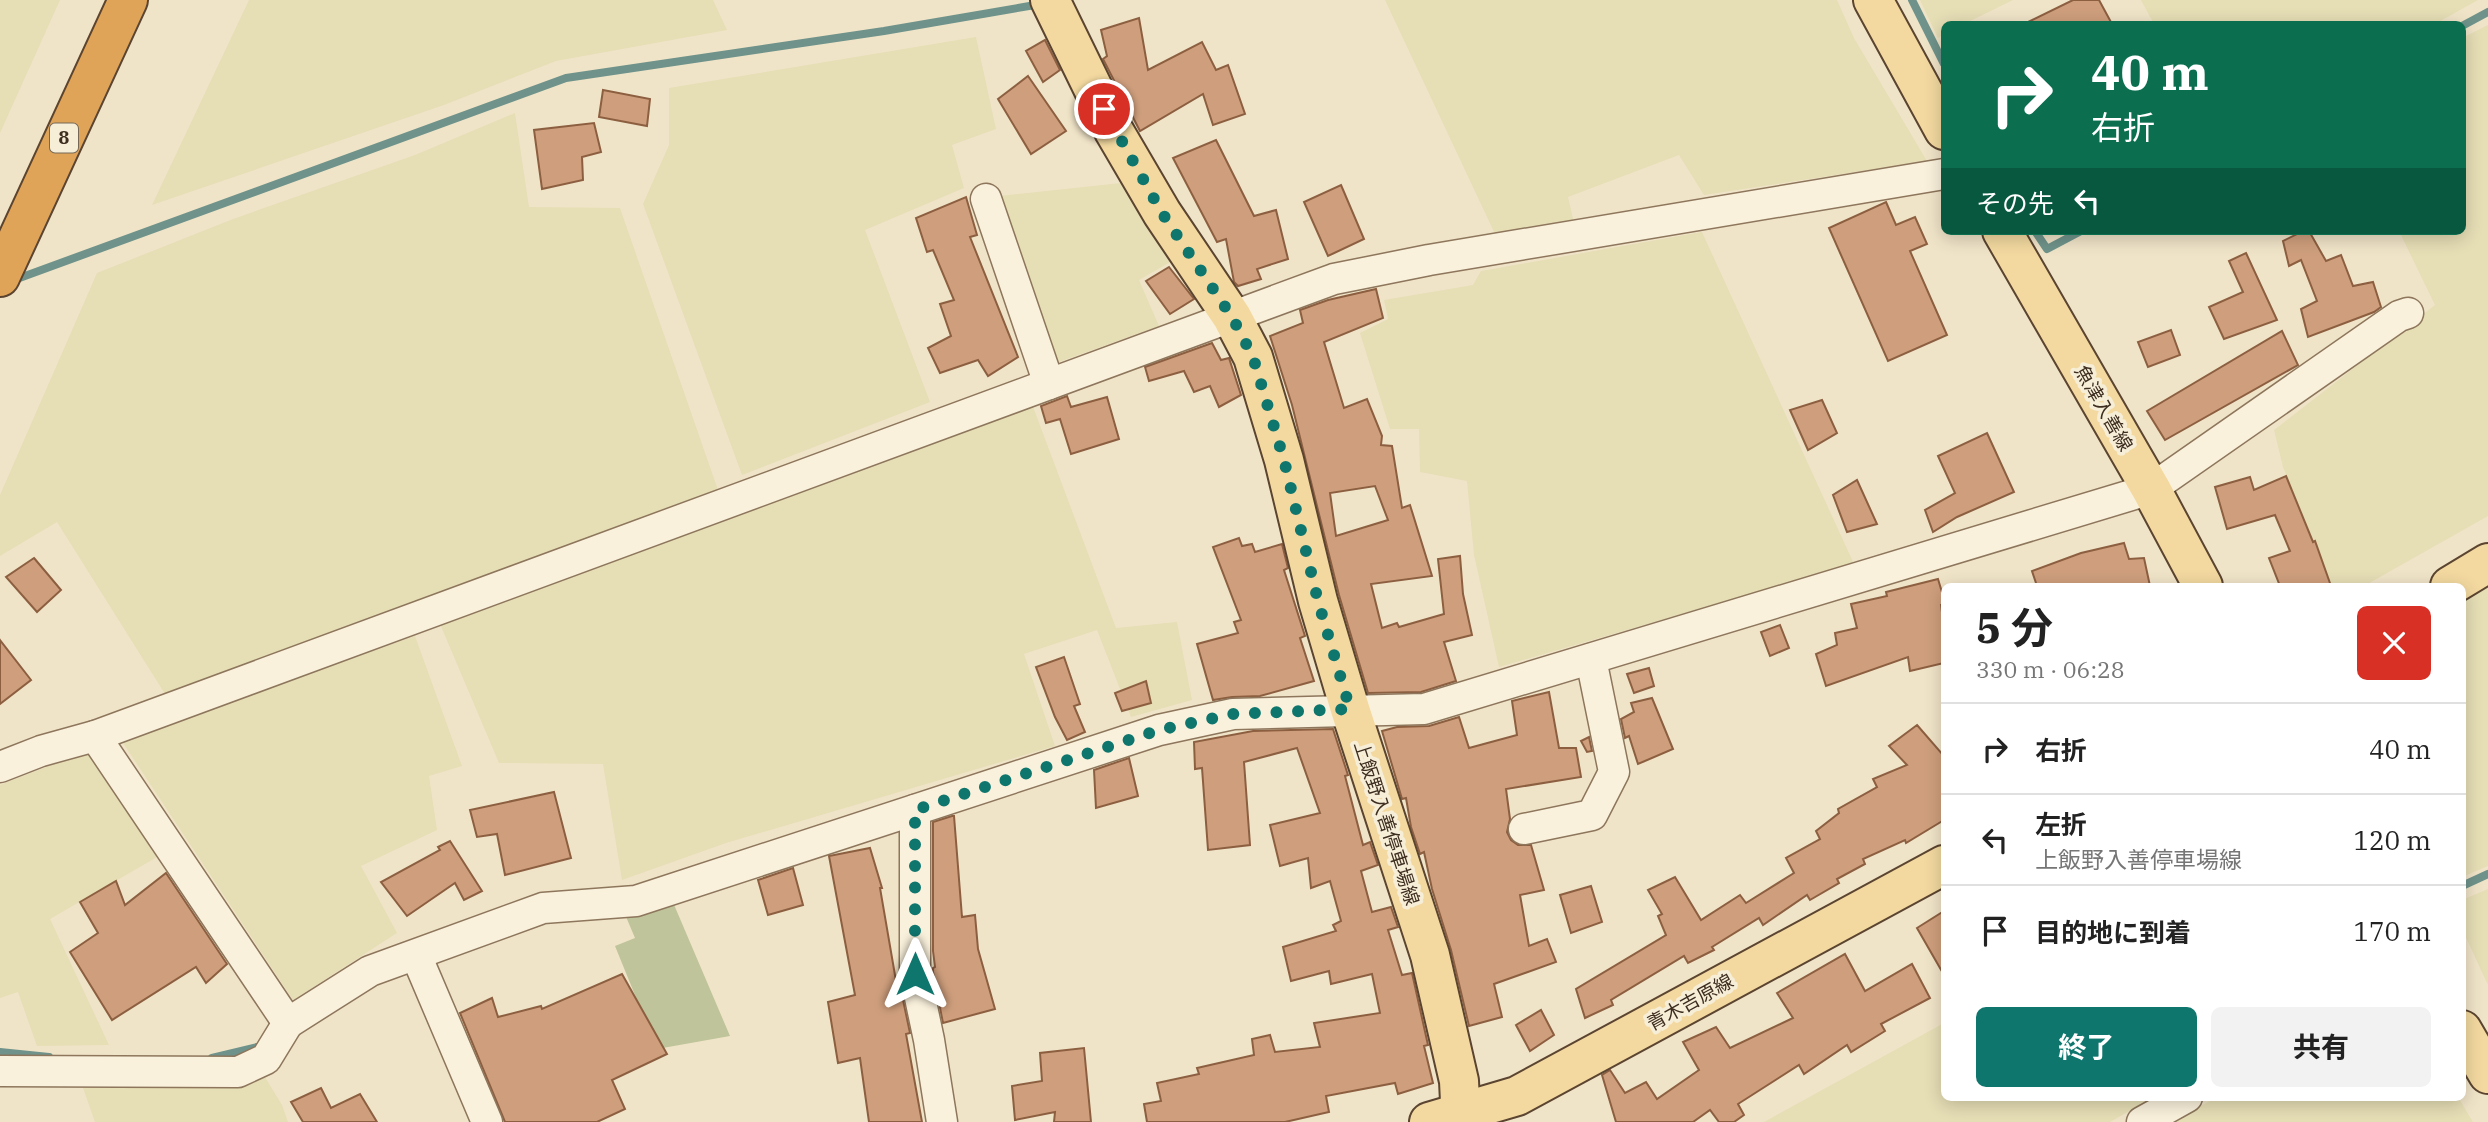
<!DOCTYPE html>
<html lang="ja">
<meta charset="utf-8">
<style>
body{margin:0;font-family:"IBM Plex Serif","Noto Sans JP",serif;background:#f2f2f2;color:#222;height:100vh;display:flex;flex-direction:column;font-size:26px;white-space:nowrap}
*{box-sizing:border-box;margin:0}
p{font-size:23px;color:#767676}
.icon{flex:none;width:38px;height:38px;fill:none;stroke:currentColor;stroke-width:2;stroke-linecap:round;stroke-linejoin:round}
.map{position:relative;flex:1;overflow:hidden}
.side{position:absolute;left:1941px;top:583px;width:525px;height:518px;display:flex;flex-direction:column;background:#fff;border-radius:10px;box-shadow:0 4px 18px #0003}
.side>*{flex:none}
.hud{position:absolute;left:1941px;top:21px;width:525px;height:214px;border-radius:10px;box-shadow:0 4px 18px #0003;background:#0b6e4f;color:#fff;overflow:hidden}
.pin{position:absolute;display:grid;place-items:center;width:60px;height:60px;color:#fff;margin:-30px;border:4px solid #fff;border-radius:50%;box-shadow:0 2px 7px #0007}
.me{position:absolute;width:77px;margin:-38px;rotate:0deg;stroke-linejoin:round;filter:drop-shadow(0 0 5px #0008)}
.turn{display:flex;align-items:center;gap:24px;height:147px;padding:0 35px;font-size:32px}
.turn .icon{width:91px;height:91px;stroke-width:2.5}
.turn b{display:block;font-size:49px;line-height:60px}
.then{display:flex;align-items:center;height:66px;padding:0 35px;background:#0003;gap:14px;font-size:26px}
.round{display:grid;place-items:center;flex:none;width:74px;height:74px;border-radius:10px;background:#f2f2f2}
.summary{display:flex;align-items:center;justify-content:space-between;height:119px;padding:0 35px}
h1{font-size:42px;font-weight:700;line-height:52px}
.button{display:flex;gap:14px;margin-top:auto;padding:14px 35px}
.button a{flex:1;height:80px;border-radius:10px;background:#0f766e;color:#fff;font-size:28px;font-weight:700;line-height:80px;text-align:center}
.button a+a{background:#f2f2f2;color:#222}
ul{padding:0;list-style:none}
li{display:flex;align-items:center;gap:21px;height:91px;padding:0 35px;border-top:2px solid #e0e0e0}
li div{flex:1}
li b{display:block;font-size:26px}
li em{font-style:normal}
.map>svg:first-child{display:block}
.farmland{fill:#e6deb5}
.cemetery{fill:#bfc49a}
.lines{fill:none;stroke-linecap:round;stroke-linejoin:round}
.stream{stroke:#6f938a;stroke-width:8}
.building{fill:#cf9f7d;stroke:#8d5f41;stroke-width:2;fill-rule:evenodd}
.minor-casing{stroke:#8d765c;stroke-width:33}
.major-casing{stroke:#5b4430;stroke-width:42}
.highway-casing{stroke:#5b4430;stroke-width:42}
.minor{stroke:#faf1dc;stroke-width:30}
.major{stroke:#f3d9a0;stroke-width:38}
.highway{stroke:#e0a458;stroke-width:38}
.route{stroke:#0f766e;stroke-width:12;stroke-dasharray:0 21.6}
.labels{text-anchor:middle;stroke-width:7;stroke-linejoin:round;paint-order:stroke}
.shield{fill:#f7eed8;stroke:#756857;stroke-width:2}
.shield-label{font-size:18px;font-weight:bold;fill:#3d2e20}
.street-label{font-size:19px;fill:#3d2e20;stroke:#f7eed8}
</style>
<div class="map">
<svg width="2488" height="1122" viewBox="0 0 2488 1122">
<rect width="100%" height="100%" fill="#f0e4c8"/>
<g class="farmland">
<polygon points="0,0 60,0 0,133"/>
<polygon points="249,0 713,0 727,30 556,61 444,105 152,205"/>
<polygon points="1385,0 1837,0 1854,38 1927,161 1704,195 1679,155 1568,197 1574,223 1495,234"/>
<polygon points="1920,0 2013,0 1964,24 1944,24 1944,34 1938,38"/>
<polygon points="2141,0 2478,0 2435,24 2154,24"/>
<polygon points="2488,25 2488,516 2364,586 2332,586 2283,467 2274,430 2435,305 2399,231 2462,231 2462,38"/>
<polygon points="976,37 996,129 952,145 964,188 865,230 930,402 742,475 643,204 669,145 669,88"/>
<polygon points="515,113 529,207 620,208 718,490 165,694 57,522 0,556 0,495 97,273 233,219 415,155"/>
<polygon points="1121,183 1172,261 1139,280 1159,326 1056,363 999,196"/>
<polygon points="1702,232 1854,564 1499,667 1474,555 1467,481 1420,472 1419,429 1390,429 1360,333 1388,319 1384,300 1473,285 1481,271"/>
<polygon points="1032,404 1116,628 1177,622 1192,700 1131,717 1097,630 1024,654 1055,746 726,843 622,880 603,764 499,763 440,624"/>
<polygon points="2488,586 2488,866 2462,877 2462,603"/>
<polygon points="415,636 462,766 429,776 437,830 361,866 397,933 293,1000 121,740"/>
<polygon points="95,748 164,853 50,919 109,1045 37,1046 18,992 0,998 0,785"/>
<polygon points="2488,889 2488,985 2462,929 2462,900"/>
<polygon points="1944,1023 1944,1097 2154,1097 2110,1122 1764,1122"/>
<polygon points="265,1077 282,1105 288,1122 95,1122 83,1088 237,1087"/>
<polygon points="2217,1097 2458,1097 2473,1122 2172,1122"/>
</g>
<polygon class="cemetery" points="672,900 730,1036 657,1049 615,946 635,938 624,912"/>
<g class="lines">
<g class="stream">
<polyline points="1912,0 1944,64"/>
<polyline points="2462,26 2488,12"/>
<polyline points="2035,231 2047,249 2081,231"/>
<polyline points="14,280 566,78 884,31 1041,4"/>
<polyline points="2462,886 2488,874"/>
<polyline points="0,1052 49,1057"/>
<polyline points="212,1058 257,1047"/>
</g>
</g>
<g class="building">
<polygon points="2073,0 2099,0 2112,24 2024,24"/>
<polygon points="1139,18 1148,70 1202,42 1216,70 1228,65 1245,114 1213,125 1203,94 1140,131 1103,59 1107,56 1101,30"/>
<polygon points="1045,40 1060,70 1043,82 1026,51"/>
<polygon points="1028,76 1066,131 1031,154 998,99"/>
<polygon points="603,90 650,99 647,126 599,117"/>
<polygon points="594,123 601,152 582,157 583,180 542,189 534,130"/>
<polygon points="1216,140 1254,216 1276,210 1288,259 1257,269 1261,279 1238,286 1234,282 1226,239 1217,242 1173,158"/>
<polygon points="1341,185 1364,239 1328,256 1304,202"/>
<polygon points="966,197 977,235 970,237 1018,357 988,376 978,360 940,373 928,348 951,336 940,304 954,300 933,250 927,252 916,218"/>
<polygon points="1886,202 1896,225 1915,217 1927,244 1910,251 1947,335 1888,361 1829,228"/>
<polygon points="2303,231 2309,231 2326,261 2341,255 2353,286 2373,282 2381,307 2374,312 2308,337 2301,309 2317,301 2301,260 2289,266 2283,241"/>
<polygon points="2246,253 2277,320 2224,339 2209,307 2243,292 2229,261"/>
<polygon points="1169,267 1194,299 1170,314 1146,281"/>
<path d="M 1376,289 L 1383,318 L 1324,342 L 1344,408 L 1367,399 L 1382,436 L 1381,445 L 1392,446 L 1402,508 L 1410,505 L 1432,576 L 1371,584 L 1382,628 L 1397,623 L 1399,627 L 1444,614 L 1438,559 L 1460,556 L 1463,594 L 1472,635 L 1444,642 L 1456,681 L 1421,692 L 1368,693 L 1339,595 L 1292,405 L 1270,336 L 1303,323 L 1300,310 L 1328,300 ZM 1375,486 L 1388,520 L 1336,536 L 1330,493 Z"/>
<polygon points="2171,330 2180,355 2148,367 2138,342"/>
<polygon points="2282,331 2298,365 2165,440 2147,411"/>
<polygon points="1212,343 1221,360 1229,358 1241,395 1219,407 1210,386 1194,392 1184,371 1149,381 1145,367"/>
<polygon points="1067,396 1071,407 1107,397 1119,439 1071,454 1060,419 1046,423 1041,406"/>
<polygon points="1822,400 1837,433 1808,450 1790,410"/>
<polygon points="1987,433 2014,492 1957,517 1933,532 1925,510 1955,493 1938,456"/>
<polygon points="2286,476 2313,542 2315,541 2331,586 2280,586 2269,558 2290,551 2275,515 2227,529 2215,487 2250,477 2254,490"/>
<polygon points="1857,480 1877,524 1847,532 1833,495"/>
<polygon points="1239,538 1242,546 1252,544 1255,552 1282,544 1288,568 1284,570 1305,636 1300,638 1314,681 1260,696 1232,697 1213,700 1197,644 1238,633 1234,622 1241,620 1213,547"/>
<polygon points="2124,543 2129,559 2144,558 2150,586 2037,586 2032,571 2081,553"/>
<polygon points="34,558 61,590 37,612 6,577"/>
<polygon points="1938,579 1944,599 1944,604 1941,605 1944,627 1944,663 1910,671 1908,657 1826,686 1816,654 1837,645 1835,633 1857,628 1851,604 1887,596 1886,592"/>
<polygon points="1780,625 1789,648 1770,656 1761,632"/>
<polygon points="0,640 31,680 0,704"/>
<polygon points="1064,657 1080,704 1074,706 1085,732 1067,740 1055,717 1036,667"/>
<polygon points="1649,668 1654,686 1634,693 1627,674"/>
<polygon points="1146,681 1151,703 1122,711 1115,693"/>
<polygon points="1549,692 1559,748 1576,748 1581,777 1506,789 1510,819 1507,832 1511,840 1518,845 1531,845 1544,890 1520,895 1529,946 1547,939 1556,962 1494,984 1502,1017 1469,1026 1451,950 1432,889 1424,852 1420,854 1411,827 1406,798 1402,799 1382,731 1397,727 1429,726 1459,717 1469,748 1517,735 1512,701"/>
<polygon points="1652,698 1673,749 1638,764 1629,736 1625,738 1621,719 1634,712 1631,703"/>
<polygon points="1917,725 1944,756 1944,820 1906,843 1905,840 1863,859 1865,864 1837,879 1839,883 1810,900 1807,895 1763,925 1759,918 1712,947 1714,950 1688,963 1684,956 1611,1000 1613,1005 1585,1018 1576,989 1666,935 1658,916 1662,914 1648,890 1675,877 1701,920 1740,895 1746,903 1794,873 1786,858 1820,839 1816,831 1839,813 1838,809 1877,787 1873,779 1907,765 1889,746"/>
<polygon points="1333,729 1348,775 1345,776 1363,845 1370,842 1378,865 1361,871 1372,912 1391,907 1398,927 1388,930 1402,975 1412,973 1428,1045 1424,1046 1433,1083 1398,1094 1395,1083 1326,1096 1329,1112 1285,1122 1147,1122 1144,1104 1161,1101 1157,1083 1199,1074 1197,1068 1254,1055 1252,1039 1270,1035 1275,1052 1320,1047 1314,1023 1380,1013 1372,974 1331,984 1329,971 1291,981 1283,947 1336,931 1333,925 1341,921 1330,881 1311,888 1308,858 1280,866 1270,825 1320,813 1297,748 1244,762 1250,845 1208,850 1202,768 1195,769 1194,742 1253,731"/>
<polygon points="1589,737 1592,751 1587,752 1581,741"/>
<polygon points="1129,758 1138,796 1096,808 1094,770"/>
<polygon points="554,792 571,858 505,875 497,834 477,837 470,810"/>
<polygon points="952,816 954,816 962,917 975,915 978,949 995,1009 943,1023 933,972 933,968 935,967 933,951 933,822"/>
<polygon points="450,841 482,891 464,900 455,883 407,916 381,882 440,850 438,847"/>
<polygon points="870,848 882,888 880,888 896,981 899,981 910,1033 906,1034 922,1122 869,1122 860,1058 838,1063 828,1002 855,995 829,856"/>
<polygon points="793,868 803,905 768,915 758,880"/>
<polygon points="166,873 227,964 206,983 196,967 112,1020 70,952 98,933 80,902 116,881 125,905"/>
<polygon points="1591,886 1602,922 1571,933 1560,895"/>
<polygon points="1944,911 1944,975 1917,928"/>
<polygon points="1845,954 1865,991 1912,964 1930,998 1881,1024 1885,1031 1851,1052 1847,1045 1804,1074 1799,1065 1738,1104 1744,1115 1734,1122 1719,1122 1710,1110 1693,1122 1616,1122 1602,1075 1610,1070 1625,1093 1646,1082 1657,1099 1699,1070 1683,1042 1716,1027 1730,1048 1793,1018 1777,993"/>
<polygon points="622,974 667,1054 612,1080 625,1109 597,1122 505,1122 460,1013 492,998 498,1017 541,1006 542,1009"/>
<polygon points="1541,1010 1554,1035 1530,1051 1516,1025"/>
<polygon points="1084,1048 1091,1122 1054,1122 1055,1112 1015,1120 1012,1086 1042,1081 1040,1053"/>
<polygon points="321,1088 331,1108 360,1094 377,1122 303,1122 291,1102"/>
</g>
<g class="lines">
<defs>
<g id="minor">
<polyline points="986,199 1049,384"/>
<polyline points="95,736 288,1023 370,971 543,908 636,901 1159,730 1233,714 1424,709 2151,489 2399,316 2408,313"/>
<polyline points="0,767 41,751 95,736 1334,279 1429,260 1944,174"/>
<polyline points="915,810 915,974 929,1040 942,1122"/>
<polyline points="1524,829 1592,815 1614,772 1591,659"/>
<polyline points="416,955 487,1122"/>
<polyline points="0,1071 238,1072 266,1059 288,1023"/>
<polyline points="2142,1122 2187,1097"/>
</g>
<g id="major">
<polyline points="1050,0 1114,131 1162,213 1232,317 1253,357 1284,460 1318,601 1350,709 1430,955 1459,1081 1461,1122"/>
<polyline points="1873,0 1944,130"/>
<polyline points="2002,231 2151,489 2203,586"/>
<polyline points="2450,586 2488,563"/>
<polyline points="2462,1030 2488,1074"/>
<polyline points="1429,1122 1517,1096 1944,865"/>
</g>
<polyline id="highway" points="0,277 128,0"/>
</defs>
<use href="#minor" class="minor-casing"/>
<use href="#major" class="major-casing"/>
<use href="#highway" class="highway-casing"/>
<use href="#minor" class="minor"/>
<use href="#major" class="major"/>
<use href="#highway" class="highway"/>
</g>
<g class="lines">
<polyline class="route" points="915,974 915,810 1159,730 1233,714 1350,709 1318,601 1284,460 1253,357 1232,317 1162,213 1104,109"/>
</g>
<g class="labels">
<rect class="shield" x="50" y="123.5" width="28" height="29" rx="5"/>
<g class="shield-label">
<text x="64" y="144">8</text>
</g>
<g class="street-label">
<text transform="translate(2104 408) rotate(60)" y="7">魚津入善線</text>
<text transform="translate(1387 823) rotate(72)" y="7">上飯野入善停車場線</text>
<text transform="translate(1690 1002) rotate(-29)" y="7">青木吉原線</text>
</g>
</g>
</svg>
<div class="pin" style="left:1104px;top:109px;background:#d93025"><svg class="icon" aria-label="arrive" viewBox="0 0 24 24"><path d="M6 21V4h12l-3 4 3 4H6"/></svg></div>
<svg class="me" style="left:915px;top:974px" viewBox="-20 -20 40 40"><path d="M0-17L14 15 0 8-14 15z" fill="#0f766e" stroke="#fff" stroke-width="4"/></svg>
<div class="hud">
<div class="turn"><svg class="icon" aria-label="right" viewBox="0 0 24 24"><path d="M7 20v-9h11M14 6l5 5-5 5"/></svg><div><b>40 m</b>右折</div></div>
<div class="then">その先<svg class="icon" aria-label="left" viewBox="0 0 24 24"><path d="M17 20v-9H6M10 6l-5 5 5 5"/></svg></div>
</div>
<section class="side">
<div class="summary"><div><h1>5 分</h1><p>330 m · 06:28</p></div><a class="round" style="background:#d93025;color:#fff"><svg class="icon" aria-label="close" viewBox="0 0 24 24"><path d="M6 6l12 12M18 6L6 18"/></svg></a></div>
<ul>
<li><svg class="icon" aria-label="right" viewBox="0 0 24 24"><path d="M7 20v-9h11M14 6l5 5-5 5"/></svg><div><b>右折</b></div><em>40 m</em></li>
<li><svg class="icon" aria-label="left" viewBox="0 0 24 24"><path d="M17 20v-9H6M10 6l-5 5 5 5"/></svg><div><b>左折</b><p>上飯野入善停車場線</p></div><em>120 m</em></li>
<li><svg class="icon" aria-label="arrive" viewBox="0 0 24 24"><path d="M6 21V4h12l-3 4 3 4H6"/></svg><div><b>目的地に到着</b></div><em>170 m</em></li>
</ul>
<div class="button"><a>終了</a><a>共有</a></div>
</section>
</div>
